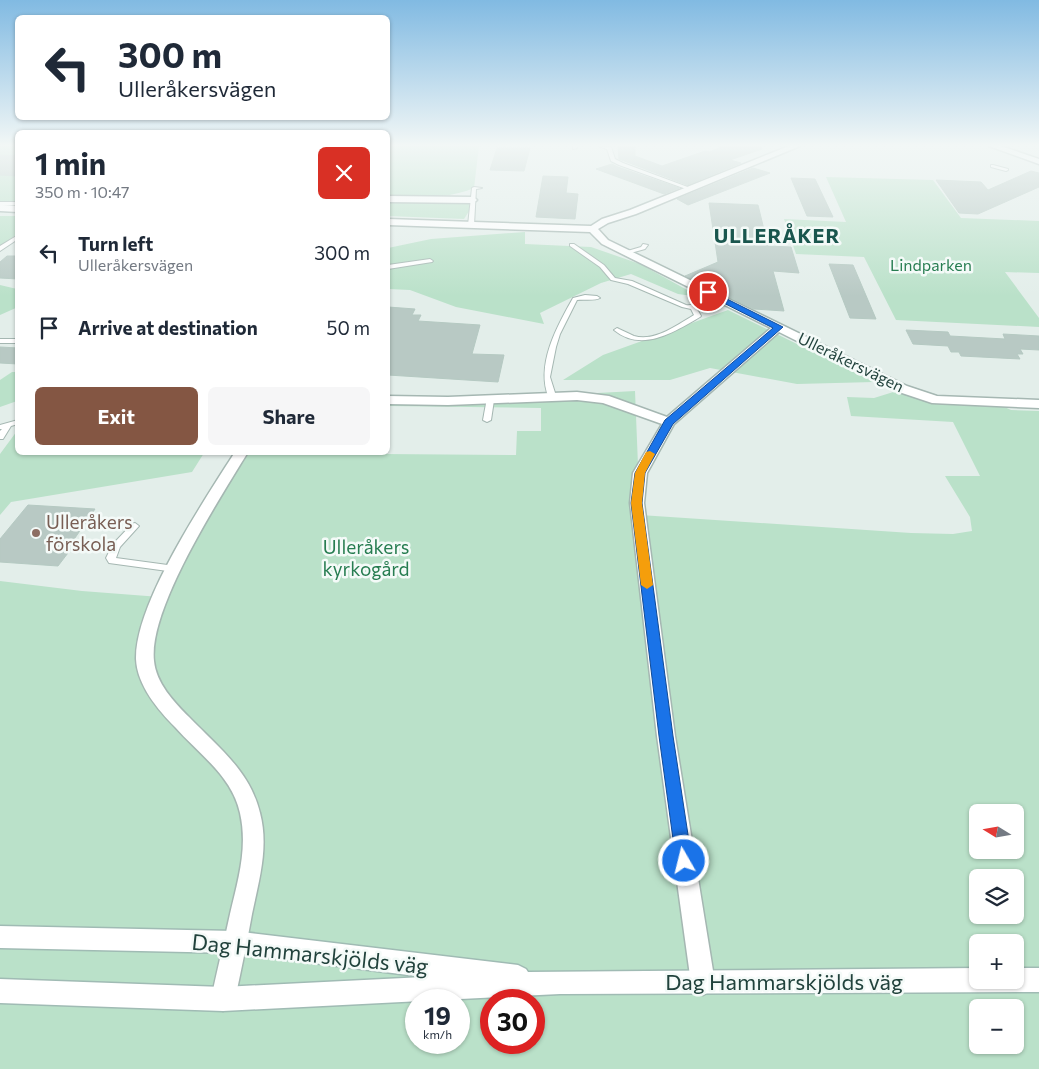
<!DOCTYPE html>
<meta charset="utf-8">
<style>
body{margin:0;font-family:Commissioner,sans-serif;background:#f6f6f7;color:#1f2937;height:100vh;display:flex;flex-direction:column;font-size:19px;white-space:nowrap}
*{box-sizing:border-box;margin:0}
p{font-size:16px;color:#747a83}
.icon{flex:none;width:28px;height:28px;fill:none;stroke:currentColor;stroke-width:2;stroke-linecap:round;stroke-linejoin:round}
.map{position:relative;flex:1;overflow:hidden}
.details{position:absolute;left:15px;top:130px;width:375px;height:325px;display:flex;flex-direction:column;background:#fff;border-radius:8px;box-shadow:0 1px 4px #0004}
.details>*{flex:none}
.top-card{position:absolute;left:15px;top:15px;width:375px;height:105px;border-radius:8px;box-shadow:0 1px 4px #0004;background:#fff;color:#1f2937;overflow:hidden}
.needle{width:32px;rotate:281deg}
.controls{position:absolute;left:969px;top:804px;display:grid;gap:10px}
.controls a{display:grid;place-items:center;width:55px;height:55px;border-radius:8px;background:#fff;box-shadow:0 1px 4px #0004;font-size:25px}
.speed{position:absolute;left:405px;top:989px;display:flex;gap:10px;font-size:25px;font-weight:700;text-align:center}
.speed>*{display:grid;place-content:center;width:65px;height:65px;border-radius:50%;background:#fff;box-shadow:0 1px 4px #0004;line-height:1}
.speed small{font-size:12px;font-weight:400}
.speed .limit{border:8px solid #d22;background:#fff;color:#111}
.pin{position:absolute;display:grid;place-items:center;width:42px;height:42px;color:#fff;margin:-21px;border:2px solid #fff;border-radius:50%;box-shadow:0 1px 5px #0007}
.me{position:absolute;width:55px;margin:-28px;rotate:352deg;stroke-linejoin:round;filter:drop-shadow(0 0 4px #0008)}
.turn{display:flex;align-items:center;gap:18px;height:105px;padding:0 20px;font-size:22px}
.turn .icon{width:65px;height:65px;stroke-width:2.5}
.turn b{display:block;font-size:35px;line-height:42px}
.round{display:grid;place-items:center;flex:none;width:52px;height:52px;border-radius:8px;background:#f6f6f7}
.headline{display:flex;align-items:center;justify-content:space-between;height:85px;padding:0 20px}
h1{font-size:30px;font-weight:700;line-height:38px}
.action{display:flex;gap:10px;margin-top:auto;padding:10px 20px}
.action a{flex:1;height:58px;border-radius:8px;background:#845643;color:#fff;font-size:20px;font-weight:700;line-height:58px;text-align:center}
.action a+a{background:#f6f6f7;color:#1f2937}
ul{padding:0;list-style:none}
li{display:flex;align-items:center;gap:15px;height:75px;padding:0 20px}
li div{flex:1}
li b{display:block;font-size:19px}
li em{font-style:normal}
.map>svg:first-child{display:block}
.green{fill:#bae1c9;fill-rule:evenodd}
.building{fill:#b8c9c4;stroke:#b5c9c2}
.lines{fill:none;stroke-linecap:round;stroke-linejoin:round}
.lane-casing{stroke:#a5b7b2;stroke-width:2}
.street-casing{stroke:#a5b7b2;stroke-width:3}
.secondary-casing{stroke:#a0bbb4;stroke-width:3}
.lane{fill:#fff;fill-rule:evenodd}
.street{fill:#fff;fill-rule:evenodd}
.secondary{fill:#fff;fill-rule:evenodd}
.route{fill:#1a73e8;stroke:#114b97}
.slow{fill:#f59e0b}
.education-dot{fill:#8d6e63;stroke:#f4faf8;stroke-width:2}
.labels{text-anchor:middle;stroke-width:5;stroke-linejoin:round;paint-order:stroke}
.far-park-label{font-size:16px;fill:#277d51;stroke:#f4faf8}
.far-street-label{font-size:16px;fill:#21423c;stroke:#f4faf8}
.education-label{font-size:19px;fill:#785e54;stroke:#f4faf8;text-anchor:start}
.park-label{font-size:19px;fill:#277d51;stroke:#f4faf8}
.far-district-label{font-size:20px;font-weight:bold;letter-spacing:1px;fill:#1a564e;stroke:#f4faf8}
.near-street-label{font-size:22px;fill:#21423c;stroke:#f4faf8}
</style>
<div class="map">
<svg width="1039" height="1069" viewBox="0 0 1039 1069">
<rect width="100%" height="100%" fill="#e3eeea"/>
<g class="green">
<polygon points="0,146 17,146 17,203 0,202"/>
<path d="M 388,146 L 479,146 L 474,188 C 448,199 415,198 388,197 Z"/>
<polygon points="826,177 933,180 961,218 1039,221 1039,273 1005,272 1039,318 1039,327 896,320 864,257 796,254 784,219 846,222"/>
<polygon points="388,200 455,201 473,205 464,219 388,216"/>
<polygon points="0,216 17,216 17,234 0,247"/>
<polygon points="525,232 525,244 591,247 640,264 700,297 678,294 631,274 601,283 540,313 544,324 456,307 410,290 388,289 388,248 431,239"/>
<polygon points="0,285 17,289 18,307 0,315"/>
<polygon points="728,310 874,382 797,384 710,368 670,380 563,380 603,355"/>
<polygon points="12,372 17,372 17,401 0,407 0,380"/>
<path d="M 903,389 L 936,400 L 994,402 L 1011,410 L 1039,411 L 1039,1069 L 0,1069 L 0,581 L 82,591 L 160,597 L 242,453 L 516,455 L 517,431 L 541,431 L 541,408 L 388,406 L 388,400 L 448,401 L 635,391 L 640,515 L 911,533 L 953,534 L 972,531 L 970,517 L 945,476 L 980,476 L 953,422 L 851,416 L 847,397 L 874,398 ZM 978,812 L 1015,812 L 1015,850 L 978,850 ZM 978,878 L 1015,878 L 1015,915 L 978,915 ZM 978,942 L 1015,942 L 1015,980 L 978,980 ZM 416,1000 L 459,1000 L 459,1042 L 416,1042 ZM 491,1000 L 534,1000 L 534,1042 L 491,1042 ZM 978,1008 L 1015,1008 L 1015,1045 L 978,1045 Z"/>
<polygon points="17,431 18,452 204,453 192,472 11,502 0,515 0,454"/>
</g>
<g class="building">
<polygon points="618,146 635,146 635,156 662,166 705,151 710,152 723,146 761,146 762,149 730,160 741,163 687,185 619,159"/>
<polygon points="497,148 530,148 524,171 490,170"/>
<polygon points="0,155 18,156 18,176 0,175"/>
<polygon points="612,164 618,167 679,188 664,194 596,169"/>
<polygon points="753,168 770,173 688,205 677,199"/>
<polygon points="1031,171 1039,173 1039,187 978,214 959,213 936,180 981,182 988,190"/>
<polygon points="543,176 568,177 566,193 578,194 575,219 536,217"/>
<polygon points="791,178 815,179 833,217 807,216"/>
<polygon points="709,203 758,205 768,246 791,247 799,273 773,271 784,311 754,309 685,276 718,262"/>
<polygon points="7,256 18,256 18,279 0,278 0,262"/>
<polygon points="829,264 853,265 876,319 850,318"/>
<polygon points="388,307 415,309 412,315 421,315 418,321 480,325 472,354 504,355 498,382 388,375"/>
<polygon points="906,330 948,332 950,336 1005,339 1003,334 1039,336 1039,350 1020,349 1023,354 1017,354 1020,359 961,356 959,352 951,352 948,346 913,344"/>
<polygon points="0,347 18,348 18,364 0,363"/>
<polygon points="28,505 95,509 68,548 71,549 58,566 0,562 0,539"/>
</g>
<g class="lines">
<defs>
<g id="lane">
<polygon points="573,146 577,146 577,148 573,149"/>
<polygon points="598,146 611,147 615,159 623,163 693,189 689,190 619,165 611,161 607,149"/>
<polygon points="993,165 1008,169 1008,170 1006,171 991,167 991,165"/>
<polygon points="474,187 482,188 476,189 474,225 471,227 468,225 472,188"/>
<polygon points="0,202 18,202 18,205 0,206"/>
<polygon points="18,235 18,239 0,251 0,246"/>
<path d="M 570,244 L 574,244 L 604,265 L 615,278 L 632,281 L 686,305 C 698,307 712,292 721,297 L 697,309 L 701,316 L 700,317 C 674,332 642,353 614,330 L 617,328 L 619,329 C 624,331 629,334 634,336 C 655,342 677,325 694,315 L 691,309 L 682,307 L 628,284 L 611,280 L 600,267 L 570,246 Z"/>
<polygon points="643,244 648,245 645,249 627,254 624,252 641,247"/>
<polygon points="430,259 433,261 432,262 388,269 388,265"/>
<path d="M 585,295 L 597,296 L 600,298 C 595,301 584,299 577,300 L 560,334 L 556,347 L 550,377 L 556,396 L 555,398 L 549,398 C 535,366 557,326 573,298 Z"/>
<rect x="0" y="339" width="18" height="4"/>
<polygon points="487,398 490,398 494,400 491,420 487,422 483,420"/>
<polygon points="18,420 18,424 11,426 3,439 0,439 0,431 2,429 0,429 0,425"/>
<polygon points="135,523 139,526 120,547 116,558 175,566 178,567 180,569 178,571 175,572 109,563 106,558 113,544 132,524"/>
</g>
<g id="street">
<polygon points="789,146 800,146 636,214 608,223 598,229 608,240 907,386 937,396 1039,400 1039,408 932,403 899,392 779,332 674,424 647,473 644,503 675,736 715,983 711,991 703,995 695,991 691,983 657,736 630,503 633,473 662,424 603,403 577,400 448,405 388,404 388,396 448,397 577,392 609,396 667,417 771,328 602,244 590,232 388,225 388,219 591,226 602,219 630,210"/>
<polygon points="989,146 1001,146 1039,159 1039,164"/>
<polygon points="388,196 473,197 477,200 473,203 388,202"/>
<polygon points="0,205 18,206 18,212 0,211"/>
<path d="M 235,452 L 248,452 C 220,498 148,609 154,661 C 156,683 174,702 189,717 C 218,747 250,771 260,813 C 269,847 259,880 252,914 C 247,942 241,971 235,999 L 231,1007 L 223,1011 L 215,1007 L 211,999 C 217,971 224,942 230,914 C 238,880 248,848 240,813 C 232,776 199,754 175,727 C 158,710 137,685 136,659 C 135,603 204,501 235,452 Z"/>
</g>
<polygon id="secondary" points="0,926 234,931 518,965 526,969 528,972 978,968 978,980 1015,980 1015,968 1039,968 1039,992 560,994 223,1011 0,1003 0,979 223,987 424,977 234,953 0,948"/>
</defs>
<use href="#lane" class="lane-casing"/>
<use href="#street" class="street-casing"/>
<use href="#secondary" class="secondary-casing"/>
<use href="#lane" class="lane"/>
<use href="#street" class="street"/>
<use href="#secondary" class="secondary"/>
</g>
<linearGradient id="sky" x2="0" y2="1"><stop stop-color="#81bae2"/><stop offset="0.49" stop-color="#f2f7f6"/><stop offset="1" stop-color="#f2f7f6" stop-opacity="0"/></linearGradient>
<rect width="1039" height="296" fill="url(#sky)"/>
<polygon class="route" points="706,291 711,291 783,327 673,424 645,473 642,503 673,736 692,861 690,866 684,869 678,866 676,861 659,736 631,503 635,473 665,420 773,328 706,294"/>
<polygon class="slow" points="650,451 655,454 645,473 642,503 653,585 647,589 641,585 631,503 635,473 646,452"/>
<circle class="education-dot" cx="36" cy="533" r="5"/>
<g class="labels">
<g class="far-park-label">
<text x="931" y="271">Lindparken</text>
</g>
<g class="far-street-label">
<text transform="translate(851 362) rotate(26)" y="6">Ulleråkersvägen</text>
</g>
<g class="education-label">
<text x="46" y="529">Ulleråkers<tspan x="46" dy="22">förskola</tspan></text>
</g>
<g class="park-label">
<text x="366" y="554">Ulleråkers<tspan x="366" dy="22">kyrkogård</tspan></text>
</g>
<g class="far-district-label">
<text x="777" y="243">ULLERÅKER</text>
</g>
<g class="near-street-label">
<text transform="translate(310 954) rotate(6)" y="8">Dag Hammarskjölds väg</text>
<text x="784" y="990">Dag Hammarskjölds väg</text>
</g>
</g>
</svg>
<div class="controls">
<a><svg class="needle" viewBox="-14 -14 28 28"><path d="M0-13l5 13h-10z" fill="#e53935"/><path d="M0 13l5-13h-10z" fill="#747a83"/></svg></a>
<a><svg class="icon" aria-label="layers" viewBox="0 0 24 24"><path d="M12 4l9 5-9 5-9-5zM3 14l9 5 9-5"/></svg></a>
<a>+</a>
<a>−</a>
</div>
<div class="speed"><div>19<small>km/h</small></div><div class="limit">30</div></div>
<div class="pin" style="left:708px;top:292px;background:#d93025"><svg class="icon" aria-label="arrive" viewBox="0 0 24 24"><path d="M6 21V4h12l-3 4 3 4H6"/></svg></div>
<svg class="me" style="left:684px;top:861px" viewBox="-20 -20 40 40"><circle r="17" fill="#1a73e8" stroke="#fff" stroke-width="3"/><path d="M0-11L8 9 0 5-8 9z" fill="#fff"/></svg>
<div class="top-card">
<div class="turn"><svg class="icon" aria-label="left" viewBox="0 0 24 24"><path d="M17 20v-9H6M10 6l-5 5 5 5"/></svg><div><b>300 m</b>Ulleråkersvägen</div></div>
</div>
<section class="details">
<div class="headline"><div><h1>1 min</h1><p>350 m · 10:47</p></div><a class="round" style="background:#d93025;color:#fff"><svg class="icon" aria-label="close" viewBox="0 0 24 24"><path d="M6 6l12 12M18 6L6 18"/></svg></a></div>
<ul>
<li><svg class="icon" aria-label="left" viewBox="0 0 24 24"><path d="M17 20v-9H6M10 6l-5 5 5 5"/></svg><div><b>Turn left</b><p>Ulleråkersvägen</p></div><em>300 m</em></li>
<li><svg class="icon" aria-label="arrive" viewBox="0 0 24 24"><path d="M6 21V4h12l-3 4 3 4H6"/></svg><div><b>Arrive at destination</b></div><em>50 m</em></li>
</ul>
<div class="action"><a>Exit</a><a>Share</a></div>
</section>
</div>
